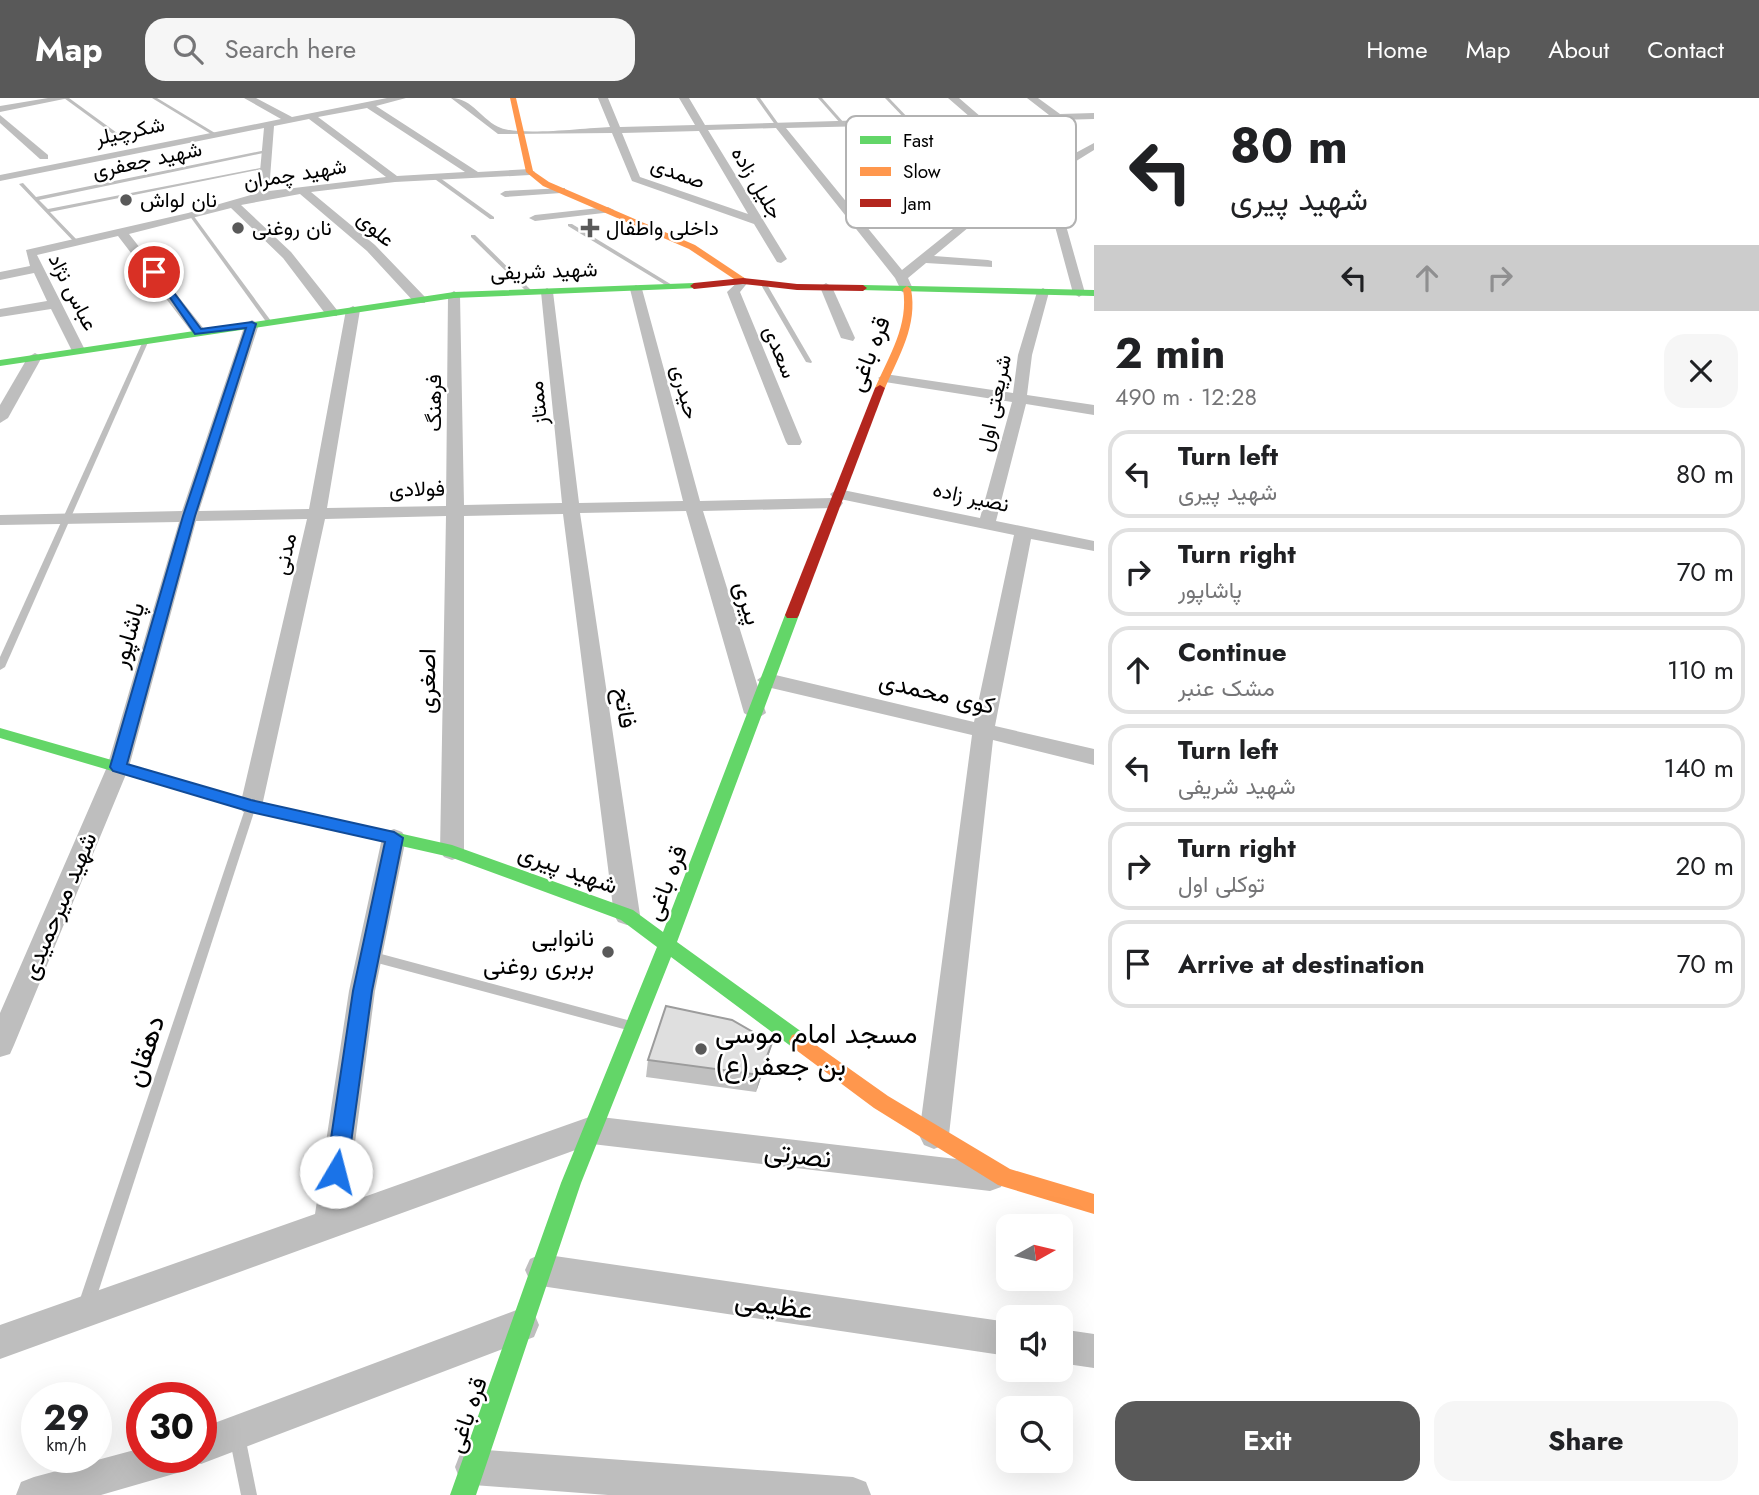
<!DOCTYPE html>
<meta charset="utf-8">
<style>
body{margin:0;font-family:Jost,Vazirmatn,sans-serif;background:#f6f6f6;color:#202124;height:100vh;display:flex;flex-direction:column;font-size:26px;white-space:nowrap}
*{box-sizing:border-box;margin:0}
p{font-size:23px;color:#757577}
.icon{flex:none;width:38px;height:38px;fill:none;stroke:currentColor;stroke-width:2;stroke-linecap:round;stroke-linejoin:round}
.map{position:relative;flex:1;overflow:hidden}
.sheet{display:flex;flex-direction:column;background:#fff;width:665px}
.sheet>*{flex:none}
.guide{background:#fff;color:#202124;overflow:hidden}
.needle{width:46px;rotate:82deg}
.buttons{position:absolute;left:996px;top:1116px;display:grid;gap:14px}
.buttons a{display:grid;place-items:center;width:77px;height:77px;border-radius:14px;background:#fff;box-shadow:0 7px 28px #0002;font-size:35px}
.speed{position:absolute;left:21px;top:1284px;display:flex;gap:14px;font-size:35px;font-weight:700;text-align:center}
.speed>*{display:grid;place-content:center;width:91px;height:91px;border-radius:50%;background:#fff;box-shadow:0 7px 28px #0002;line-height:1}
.speed small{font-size:18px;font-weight:400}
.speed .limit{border:10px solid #d22;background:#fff;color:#111}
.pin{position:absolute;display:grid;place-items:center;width:60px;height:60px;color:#fff;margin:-30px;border:4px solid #fff;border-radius:50%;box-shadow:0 2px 7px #0007}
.me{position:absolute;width:77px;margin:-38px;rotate:8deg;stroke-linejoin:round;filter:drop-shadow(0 0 5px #0008)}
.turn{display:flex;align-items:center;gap:24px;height:147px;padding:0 21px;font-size:32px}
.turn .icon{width:91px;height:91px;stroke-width:2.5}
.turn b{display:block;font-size:49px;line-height:60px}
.lanes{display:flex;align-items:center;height:66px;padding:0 21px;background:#0003;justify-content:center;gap:35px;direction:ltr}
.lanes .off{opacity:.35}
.round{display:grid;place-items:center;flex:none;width:74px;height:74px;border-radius:21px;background:#f6f6f6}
.summary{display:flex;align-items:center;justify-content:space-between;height:119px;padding:0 21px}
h1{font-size:42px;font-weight:700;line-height:52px}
.action{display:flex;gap:14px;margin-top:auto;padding:14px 21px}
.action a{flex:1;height:80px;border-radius:21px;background:#595959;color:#fff;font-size:28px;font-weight:700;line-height:80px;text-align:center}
.action a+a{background:#f6f6f6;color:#202124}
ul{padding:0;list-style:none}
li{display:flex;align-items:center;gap:21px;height:88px;margin:0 14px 10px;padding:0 7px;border:4px solid #e0e0e0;border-radius:21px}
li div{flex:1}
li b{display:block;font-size:26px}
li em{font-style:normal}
header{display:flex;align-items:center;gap:42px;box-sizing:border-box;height:98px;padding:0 35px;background:#595959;color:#fff}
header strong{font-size:33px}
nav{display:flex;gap:38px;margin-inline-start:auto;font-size:24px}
.search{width:490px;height:63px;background:#f6f6f6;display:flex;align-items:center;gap:18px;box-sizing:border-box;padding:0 24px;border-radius:21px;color:#757577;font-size:26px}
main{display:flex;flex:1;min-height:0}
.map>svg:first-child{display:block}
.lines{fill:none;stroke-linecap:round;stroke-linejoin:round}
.lane{fill:#bebebe;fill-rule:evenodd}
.street{fill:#bebebe;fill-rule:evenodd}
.fast{fill:#63d668;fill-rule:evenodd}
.slow{fill:#ff974d;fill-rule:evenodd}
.jam{fill:#b3261e;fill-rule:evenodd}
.wall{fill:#c0c0c0}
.shaded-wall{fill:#9c9c9c}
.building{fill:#dfdfdf;stroke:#9c9c9c;stroke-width:2}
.route{fill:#1a73e8;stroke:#114b97;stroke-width:2}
.poi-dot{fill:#595959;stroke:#fff;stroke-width:2.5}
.labels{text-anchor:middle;stroke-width:5;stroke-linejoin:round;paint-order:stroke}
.far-street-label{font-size:21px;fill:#000;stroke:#fff}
.far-poi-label{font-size:21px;fill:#000;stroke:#fff;text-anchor:start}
.street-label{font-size:24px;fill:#000;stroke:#fff}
.poi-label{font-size:24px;fill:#000;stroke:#fff;text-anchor:end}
.near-poi-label{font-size:28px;fill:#000;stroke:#fff;text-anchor:start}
.near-street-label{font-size:28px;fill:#000;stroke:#fff}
.key{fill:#fff;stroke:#b2b2b2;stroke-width:2}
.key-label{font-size:19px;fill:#000}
</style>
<header>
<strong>Map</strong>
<div class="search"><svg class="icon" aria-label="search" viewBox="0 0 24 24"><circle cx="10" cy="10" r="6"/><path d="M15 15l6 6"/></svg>Search here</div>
<nav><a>Home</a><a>Map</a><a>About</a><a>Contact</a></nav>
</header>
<main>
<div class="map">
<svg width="1094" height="1397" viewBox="0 0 1094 1397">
<rect width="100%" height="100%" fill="#fff"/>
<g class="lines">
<g class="lane">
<polygon points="64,0 69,0 128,43 124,44"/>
<polygon points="152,0 157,0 215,35 211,36"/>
<polygon points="756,0 760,0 780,28 776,28"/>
<polygon points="818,0 822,0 845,26 841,26"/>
<polygon points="885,0 889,0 912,24 908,24"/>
<polygon points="1013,19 1017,19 1068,62 1068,64 1064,64 1013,21"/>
<polygon points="950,21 954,21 1023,90 1023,92 1019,92"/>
<polygon points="266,52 268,54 39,102 48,111 265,69 267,70 50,114 78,143 78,145 76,146 19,86 23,85 36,99"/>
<polygon points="432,77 436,77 494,119 494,121 490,121 432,79"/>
<polygon points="189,117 193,117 271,223 271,225 267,225"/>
<polygon points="568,126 572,126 677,190 672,191 568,128"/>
<polygon points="471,137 475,137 533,194 533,196 529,196 471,139"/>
<polygon points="763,183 766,185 812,264 811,265 806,264 760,185"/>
<polygon points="144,241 149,242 5,569 0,572 0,559"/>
<polygon points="251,704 256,708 94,1207 91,1212 86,1215 81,1212 78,1207 246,708"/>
<polygon points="370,853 631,923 635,924 637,928 635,932 631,933 370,863 366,861 364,858 366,855"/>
<polygon points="237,1330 243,1332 245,1338 257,1397 241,1397 229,1338 231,1332"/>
</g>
<g class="street">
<polygon points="48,0 69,0 0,14 0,8"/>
<path d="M 244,0 L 256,0 L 292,19 L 387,0 L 406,0 L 376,8 L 478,74 L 530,71 L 535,74 L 530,77 L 395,84 L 311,94 L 375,147 L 425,199 L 425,205 L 415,205 L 367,153 L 300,96 L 241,107 L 291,154 L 337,212 L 337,218 L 327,218 L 283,160 L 231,110 L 129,136 L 204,231 L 204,237 L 194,237 L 118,138 L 37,157 L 85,252 L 83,255 L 73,255 L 51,211 L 0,219 L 0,211 L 47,203 L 34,175 L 0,182 L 0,174 L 30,168 L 26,152 L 188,115 L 258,95 L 264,30 L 0,83 L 0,77 L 281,21 ZM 367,10 L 465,74 L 397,78 L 318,19 ZM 309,21 L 386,79 L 269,93 L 274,28 Z"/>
<path d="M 451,0 C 473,0 482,23 501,30 C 522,38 585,30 610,29 L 598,0 L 608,0 L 620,29 L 695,27 L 679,0 L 689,0 L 705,27 L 970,19 L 948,0 L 959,0 L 981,19 L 1049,17 L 1027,0 L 1038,0 L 1060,16 L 1094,15 L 1094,21 L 879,27 L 966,121 L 1042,73 L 1094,45 L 1094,52 L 1052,78 L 1085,195 L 1079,199 L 1073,195 L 1043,84 L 969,129 L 934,158 L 988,162 L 992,163 L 992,169 L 926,165 L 908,180 L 913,191 L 907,195 L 902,194 L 895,180 L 776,30 L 708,32 L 787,161 L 781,165 L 777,164 L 754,126 L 632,83 L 612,35 L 498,36 ZM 869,28 L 958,127 L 902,172 L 786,30 ZM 699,33 L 748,116 L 640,79 L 622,35 Z"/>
<polygon points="0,17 48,57 48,61 40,61 0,25"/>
<polygon points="565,90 565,94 561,95 505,99 500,96 505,93"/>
<polygon points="608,109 614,112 612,114 535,123 529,120 535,117"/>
<polygon points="743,179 749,183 740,194 802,344 800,347 788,347 786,344 727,194"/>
<polygon points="826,185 832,189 855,240 853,243 841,240 820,189"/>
<polygon points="636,187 642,191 700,403 833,400 830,396 838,391 980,420 1012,304 885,284 878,280 885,276 1013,295 1018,257 1037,194 1043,190 1049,194 1032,257 1027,297 1094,307 1094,317 1026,306 996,423 1094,443 1094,453 1031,441 995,628 1094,651 1094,667 993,642 949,1037 944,1047 934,1051 924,1047 919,1037 972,637 767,589 757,582 767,575 974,624 1014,437 840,401 843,405 840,409 834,410 703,413 766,615 755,622 744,615 686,413 580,415 640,817 636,824 627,827 618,824 614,817 563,416 464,418 464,753 460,759 452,762 444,759 440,753 446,418 325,421 262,708 259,714 243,714 240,708 307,421 196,423 129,669 14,947 10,956 0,959 0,915 107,669 179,424 0,427 0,417 182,413 245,226 252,222 259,226 199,413 309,411 346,212 353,208 360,212 327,410 446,408 448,197 454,193 460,197 464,407 562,405 541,194 547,190 553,194 579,405 683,403 630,191"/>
<polygon points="35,255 42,259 8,320 0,325 0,307 28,259"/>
<polygon points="394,731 402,734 406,740 375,893 347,1105 592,1018 990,1065 1001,1069 1005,1079 1001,1089 990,1093 592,1046 0,1261 0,1227 315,1116 349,893 382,740 386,734"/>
<polygon points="541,1156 1008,1224 1008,1258 541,1188 530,1183 525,1172 530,1161"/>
<polygon points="522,1210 534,1215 539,1227 534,1239 201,1366 189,1361 184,1373 101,1397 16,1397 21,1384 34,1379 142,1350 142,1360 201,1360 201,1330"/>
<polygon points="1060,1231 1094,1236 1094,1270 1060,1265"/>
<polygon points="473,1351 853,1379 866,1384 871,1397 608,1397 473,1387 460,1382 455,1369 460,1356"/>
</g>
<g class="fast">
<polygon points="694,185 697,186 697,190 454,200 0,268 0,262 454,194"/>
<polygon points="863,187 1094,192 1094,198 860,192 859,190"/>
<polygon points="792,513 799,517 677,844 806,937 809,943 806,949 799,951 792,949 671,859 581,1085 476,1397 450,1397 561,1085 657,849 621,822 450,759 251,714 0,640 0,630 251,702 452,747 633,812 663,834 785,517"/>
</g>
<g class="slow">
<polygon points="510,0 516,0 533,73 549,84 695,147 746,181 746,185 740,185 689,151 543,88 526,74"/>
<path d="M 907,188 L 911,191 C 918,227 899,258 885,290 L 876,292 L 875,290 C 889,258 909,227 903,191 Z"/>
<polygon points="799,935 888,998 1010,1071 1094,1096 1094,1116 998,1087 874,1010 792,949 789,943 792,937"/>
</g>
<g class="jam">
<polygon points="743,180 797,186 863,187 867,190 863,193 797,192 743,186 694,191 690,188 694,185"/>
<polygon points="880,287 885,290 799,517 797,520 787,520 785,517 875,290"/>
</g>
</g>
<polygon class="wall" points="772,945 767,962 756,994 646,979 648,962"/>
<polygon class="shaded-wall" points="772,945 767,962 756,994 760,977"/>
<polygon class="building" points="666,908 732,922 772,945 760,977 648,962"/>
<polygon class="route" points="151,172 157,172 201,231 252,224 256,226 195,418 127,666 251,702 394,734 403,740 372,893 347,1074 344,1082 336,1085 329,1082 326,1074 353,893 385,744 251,714 113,673 110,669 183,418 246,230 195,236"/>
<g class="poi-dot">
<circle cx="126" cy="102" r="7"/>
<circle cx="238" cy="130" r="7"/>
<path d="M586.5 119.5h7v7h7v7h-7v7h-7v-7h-7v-7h7z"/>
<circle cx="608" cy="854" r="7"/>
<circle cx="701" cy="951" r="7"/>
</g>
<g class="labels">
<g class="far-street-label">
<text transform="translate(130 33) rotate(-12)" y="7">شکرچیلر</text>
<text transform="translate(147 62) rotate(-12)" y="7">شهید جعفری</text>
<text transform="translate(678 75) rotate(20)" y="7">صمدی</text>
<text transform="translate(295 76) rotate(-9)" y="7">شهید چمران</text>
<text transform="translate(757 85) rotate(59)" y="7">جلیل زاده</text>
<text transform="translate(376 131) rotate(42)" y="7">علوی</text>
<text transform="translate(544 173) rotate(-2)" y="7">شهید شریفى</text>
<text transform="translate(73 194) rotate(63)" y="7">عباس نژاد</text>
<text transform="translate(780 254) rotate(68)" y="7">سعدی</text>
<text transform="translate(685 294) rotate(75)" y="7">حیدری</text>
<text transform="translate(434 305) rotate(-90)" y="7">فرهنگ</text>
<text transform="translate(538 305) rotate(-96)" y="7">ممتاز</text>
<text transform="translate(994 305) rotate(-78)" y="7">شریعتی اول</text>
<text transform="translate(417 391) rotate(-1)" y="7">فولادی</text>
<text transform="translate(971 399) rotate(12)" y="7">نصیر زاده</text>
<text transform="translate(285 456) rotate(-77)" y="7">مدنی</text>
</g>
<g class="far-poi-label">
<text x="140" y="109">نان لواش</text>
<text x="252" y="137">نان روغنی</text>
<text x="606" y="137">داخلی واطفال</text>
</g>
<g class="street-label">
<text transform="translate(869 256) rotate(-69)" y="8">قره باغی</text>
<text transform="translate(748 505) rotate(73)" y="8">پیری</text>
<text transform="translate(128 537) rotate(-74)" y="8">پاشاپور</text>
<text transform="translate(427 583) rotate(-89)" y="8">اصغری</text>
<text transform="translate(937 595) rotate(13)" y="8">کوی محمدی</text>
<text transform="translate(625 610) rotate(82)" y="8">فاتح</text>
<text transform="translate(568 771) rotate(20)" y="8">شهید پیری</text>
<text transform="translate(666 785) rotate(-69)" y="8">قره باغی</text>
<text transform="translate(59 808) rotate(-67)" y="8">شهید میرحمیدی</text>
<text transform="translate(467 1317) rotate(-71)" y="8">قره باغی</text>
</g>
<g class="poi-label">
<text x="594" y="848">نانوایی<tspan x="594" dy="28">بربری روغنی</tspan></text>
</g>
<g class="near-poi-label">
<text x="715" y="945">مسجد امام موسی<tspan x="715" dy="32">بن جعفر(ع)</tspan></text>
</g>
<g class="near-street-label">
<text transform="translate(144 953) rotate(-72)" y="10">دهقان</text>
<text transform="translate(798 1056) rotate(7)" y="10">نصرتی</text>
<text transform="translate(774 1206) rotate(8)" y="10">عظیمی</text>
</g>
</g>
<rect x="846" y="18" width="230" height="112" rx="10" class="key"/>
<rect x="860" y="38" width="31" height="8" fill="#63d668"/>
<rect x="860" y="69" width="31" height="9" fill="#ff974d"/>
<rect x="860" y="101" width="31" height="8" fill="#b3261e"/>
<g class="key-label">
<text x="903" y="49">Fast</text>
<text x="903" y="80">Slow</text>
<text x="903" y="112">Jam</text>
</g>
</svg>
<div class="buttons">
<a><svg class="needle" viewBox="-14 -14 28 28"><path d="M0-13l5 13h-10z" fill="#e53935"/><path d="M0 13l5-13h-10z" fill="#757577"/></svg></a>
<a><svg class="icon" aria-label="sound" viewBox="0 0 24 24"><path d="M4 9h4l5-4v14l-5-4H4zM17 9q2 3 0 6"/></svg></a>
<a><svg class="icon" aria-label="search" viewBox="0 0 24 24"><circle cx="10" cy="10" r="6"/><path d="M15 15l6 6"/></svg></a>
</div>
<div class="speed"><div>29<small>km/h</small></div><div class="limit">30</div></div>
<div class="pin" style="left:154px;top:174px;background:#d93025"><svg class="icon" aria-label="arrive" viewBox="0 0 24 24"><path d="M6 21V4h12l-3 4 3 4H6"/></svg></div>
<svg class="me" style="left:336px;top:1074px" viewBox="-20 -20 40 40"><circle r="19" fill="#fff"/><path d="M0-13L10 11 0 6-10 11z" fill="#1a73e8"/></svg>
</div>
<section class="sheet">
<div class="guide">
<div class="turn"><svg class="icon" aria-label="left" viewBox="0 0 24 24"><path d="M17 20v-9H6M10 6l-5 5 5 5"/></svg><div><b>80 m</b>شهید پیری</div></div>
<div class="lanes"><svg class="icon" aria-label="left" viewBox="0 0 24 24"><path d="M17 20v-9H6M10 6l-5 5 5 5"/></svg><svg class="icon off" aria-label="ahead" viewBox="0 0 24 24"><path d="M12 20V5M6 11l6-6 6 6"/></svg><svg class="icon off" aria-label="right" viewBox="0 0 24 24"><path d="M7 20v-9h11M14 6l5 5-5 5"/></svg></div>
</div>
<div class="summary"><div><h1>2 min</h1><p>490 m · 12:28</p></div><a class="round"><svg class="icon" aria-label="close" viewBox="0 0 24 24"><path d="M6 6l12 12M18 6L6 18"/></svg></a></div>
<ul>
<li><svg class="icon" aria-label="left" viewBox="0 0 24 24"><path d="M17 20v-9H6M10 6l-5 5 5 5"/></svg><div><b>Turn left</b><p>شهید پیری</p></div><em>80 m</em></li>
<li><svg class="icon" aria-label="right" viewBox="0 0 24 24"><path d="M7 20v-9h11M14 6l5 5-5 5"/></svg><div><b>Turn right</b><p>پاشاپور</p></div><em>70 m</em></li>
<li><svg class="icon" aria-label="ahead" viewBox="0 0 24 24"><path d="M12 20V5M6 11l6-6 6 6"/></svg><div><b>Continue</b><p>مشک عنبر</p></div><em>110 m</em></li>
<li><svg class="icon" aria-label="left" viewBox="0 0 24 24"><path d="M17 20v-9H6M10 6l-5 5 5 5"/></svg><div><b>Turn left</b><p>شهید شریفى</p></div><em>140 m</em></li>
<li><svg class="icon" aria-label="right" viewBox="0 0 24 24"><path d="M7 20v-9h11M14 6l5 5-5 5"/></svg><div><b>Turn right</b><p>توکلی اول</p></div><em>20 m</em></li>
<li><svg class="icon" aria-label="arrive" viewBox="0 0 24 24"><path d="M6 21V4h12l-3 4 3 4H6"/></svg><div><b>Arrive at destination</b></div><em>70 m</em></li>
</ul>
<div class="action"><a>Exit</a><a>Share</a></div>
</section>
</main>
